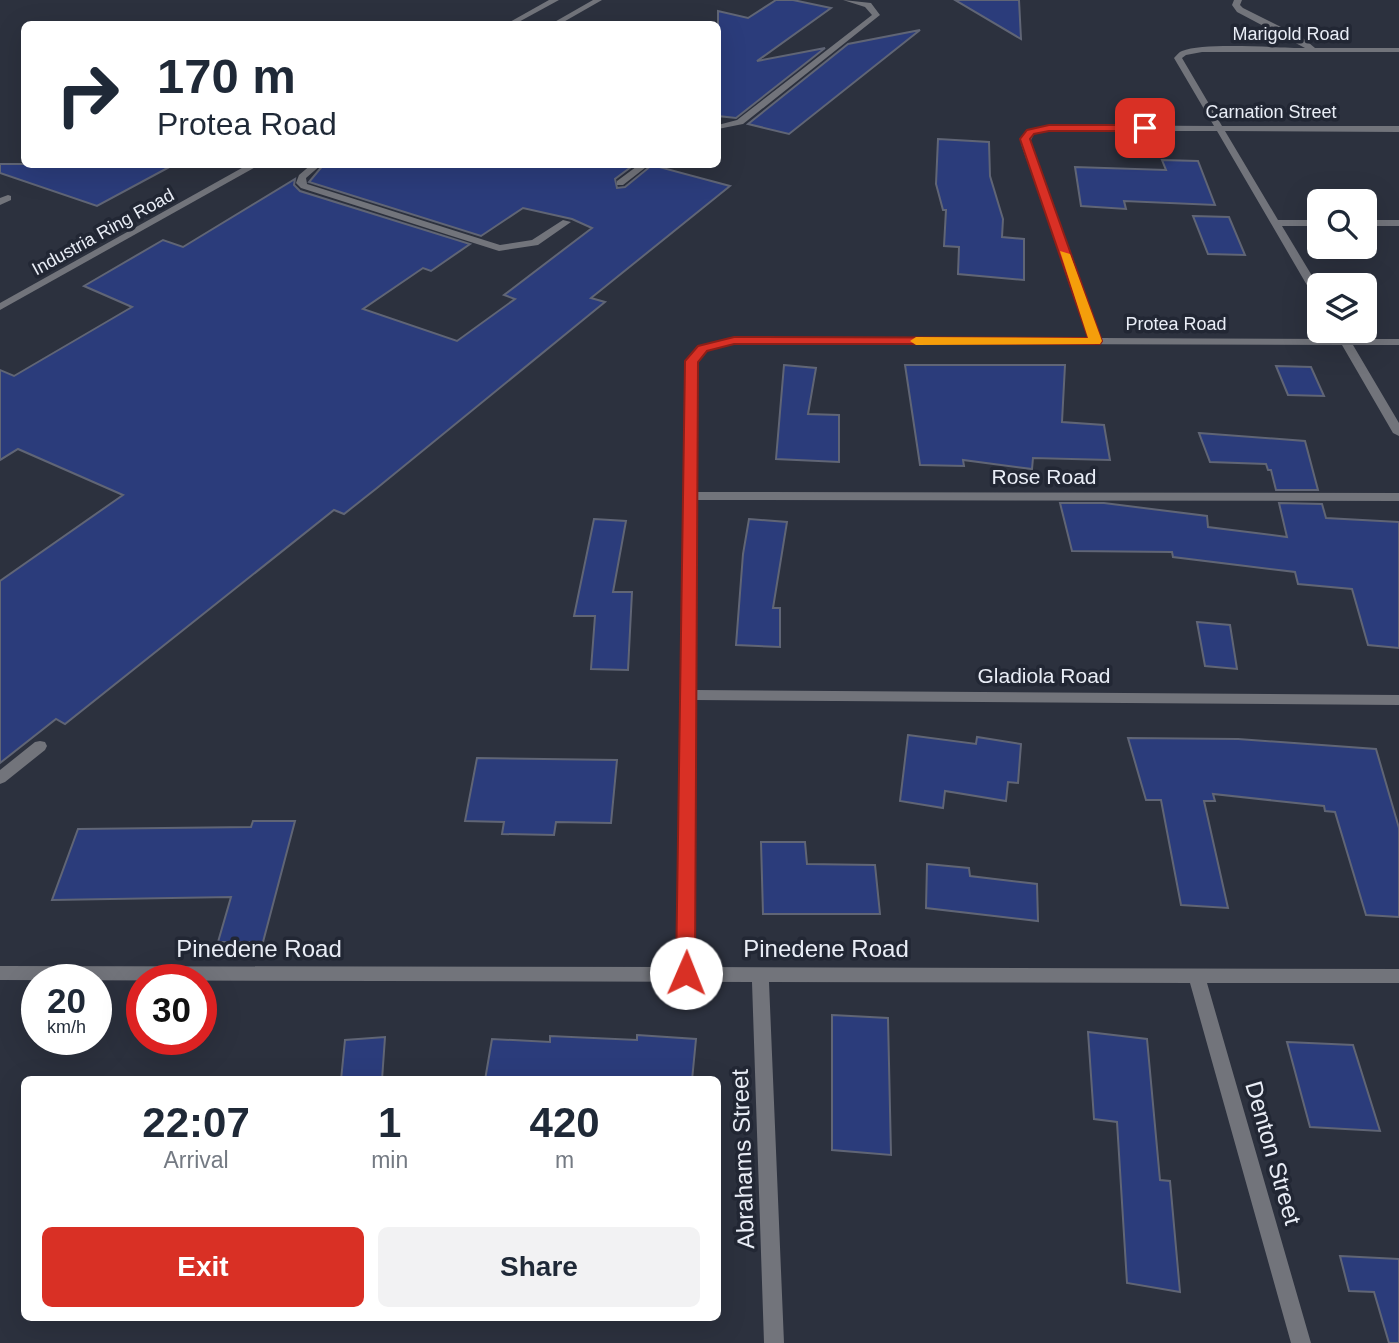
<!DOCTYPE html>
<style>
body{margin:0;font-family:Helvetica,sans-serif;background:#f2f2f3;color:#1f2937;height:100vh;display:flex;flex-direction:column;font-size:26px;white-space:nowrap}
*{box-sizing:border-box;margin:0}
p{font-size:23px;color:#747a83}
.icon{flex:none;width:38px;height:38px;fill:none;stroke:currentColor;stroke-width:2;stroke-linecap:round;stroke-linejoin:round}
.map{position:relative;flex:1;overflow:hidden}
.details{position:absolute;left:21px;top:1076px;width:700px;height:245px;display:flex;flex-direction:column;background:#fff;border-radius:10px;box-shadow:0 7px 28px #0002}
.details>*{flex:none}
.hud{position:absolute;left:21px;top:21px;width:700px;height:147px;border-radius:10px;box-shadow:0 7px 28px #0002;background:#fff;color:#1f2937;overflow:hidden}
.fabs{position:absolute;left:1307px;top:189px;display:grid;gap:14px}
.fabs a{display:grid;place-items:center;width:70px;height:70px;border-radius:10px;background:#fff;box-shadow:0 7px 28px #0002;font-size:35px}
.speed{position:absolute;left:21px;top:964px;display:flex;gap:14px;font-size:35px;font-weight:700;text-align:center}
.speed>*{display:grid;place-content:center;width:91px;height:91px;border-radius:50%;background:#fff;box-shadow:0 7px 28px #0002;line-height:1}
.speed small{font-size:18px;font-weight:400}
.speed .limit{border:10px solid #d22;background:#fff;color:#111}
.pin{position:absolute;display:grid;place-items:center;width:60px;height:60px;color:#fff;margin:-30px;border-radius:14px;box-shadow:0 4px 10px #0006}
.me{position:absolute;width:77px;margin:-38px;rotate:1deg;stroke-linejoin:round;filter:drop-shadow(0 0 5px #0008)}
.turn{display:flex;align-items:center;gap:24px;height:147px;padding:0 21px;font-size:32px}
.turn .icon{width:91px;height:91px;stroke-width:2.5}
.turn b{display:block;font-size:49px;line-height:60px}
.eta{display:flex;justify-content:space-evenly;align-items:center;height:119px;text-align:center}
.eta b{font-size:42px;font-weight:800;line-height:49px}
.button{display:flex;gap:14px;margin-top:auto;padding:14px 21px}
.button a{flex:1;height:80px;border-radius:10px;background:#d93025;color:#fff;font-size:28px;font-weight:800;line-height:80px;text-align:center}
.button a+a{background:#f2f2f3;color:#1f2937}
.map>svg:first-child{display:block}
.building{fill:#2b3c7b;stroke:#606575;stroke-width:2}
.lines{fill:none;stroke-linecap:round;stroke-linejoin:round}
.service{fill:#72747b;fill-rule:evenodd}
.minor{fill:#72747b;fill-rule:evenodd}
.tertiary{fill:#72747b;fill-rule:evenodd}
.route{fill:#d93025;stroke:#8d1f18;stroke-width:2}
.slow{fill:#f59e0b}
.labels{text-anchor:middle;stroke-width:7;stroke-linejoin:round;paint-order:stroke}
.far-street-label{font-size:18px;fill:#e9edf6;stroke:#222734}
.street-label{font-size:21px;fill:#e9edf6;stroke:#222734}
.near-street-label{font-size:24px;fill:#e9edf6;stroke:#222734}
</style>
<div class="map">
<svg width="1399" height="1343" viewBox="0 0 1399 1343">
<rect width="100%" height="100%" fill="#2c313e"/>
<g class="building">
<polygon points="776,0 793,0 831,8 757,61 825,48 736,118 718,116 718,11 748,18"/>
<polygon points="955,0 1019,0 1021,39"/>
<polygon points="920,30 789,134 748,124 848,44"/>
<polygon points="938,139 989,142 990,176 1003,219 1002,237 1024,239 1024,280 958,274 959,247 944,246 946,210 943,210 936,184"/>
<polygon points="1162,160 1198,161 1215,205 1124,201 1126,209 1081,206 1075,167 1166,170"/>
<polygon points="0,164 175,164 97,206 0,173"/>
<polygon points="324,164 635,164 615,179 617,188 625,187 652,165 730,186 591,298 605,302 377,488 344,514 334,510 65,724 56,719 0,763 0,581 123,495 18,449 0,460 0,370 14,376 132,307 84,286 163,240 183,247 295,179 294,185 300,191 470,244 431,271 423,268 363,309 457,341 515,299 504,295 592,228 572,219 523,208 481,236 309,182"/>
<polygon points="1193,216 1229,217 1245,255 1208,254"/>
<polygon points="784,365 816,368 808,414 839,415 839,462 776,459"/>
<polygon points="905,365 1065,365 1062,422 1104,425 1110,460 1033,458 1032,469 963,460 964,466 920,465"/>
<polygon points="1276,366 1311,367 1324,396 1288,395"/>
<polygon points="1199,433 1305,441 1318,490 1276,490 1271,470 1268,470 1266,464 1210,462"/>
<polygon points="1060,503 1104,503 1207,516 1208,527 1287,537 1279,503 1322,504 1326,518 1399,522 1399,648 1368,645 1352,589 1298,584 1295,572 1173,557 1172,552 1072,551"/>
<polygon points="594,519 626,521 613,592 632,592 628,670 591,669 595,616 574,616"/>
<polygon points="749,519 787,522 773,608 780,608 780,647 736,645 743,554"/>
<polygon points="1197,622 1230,625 1237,669 1205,666"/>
<polygon points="908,735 976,744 977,737 1021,744 1018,783 1008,782 1006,801 945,791 943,808 900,801"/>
<polygon points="1128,738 1238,739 1376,749 1399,828 1399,917 1366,915 1335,812 1325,811 1324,806 1213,794 1215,801 1204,801 1228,908 1181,905 1161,800 1146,800"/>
<polygon points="477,758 617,760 611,823 556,822 554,835 502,834 504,822 465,821"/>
<polygon points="253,821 295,821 263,942 218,942 231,897 52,900 78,829 251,827"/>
<polygon points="761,842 805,842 807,864 875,865 880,914 763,914"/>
<polygon points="927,864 969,868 970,876 1037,884 1038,921 926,908"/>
<polygon points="832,1015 888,1018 891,1155 832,1150"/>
<polygon points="1088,1032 1147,1039 1160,1180 1170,1181 1180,1292 1127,1283 1117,1122 1094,1119"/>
<polygon points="637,1035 696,1039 692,1080 485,1080 492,1039 550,1042 550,1036 637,1040"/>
<polygon points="385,1037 382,1080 341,1080 345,1040"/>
<polygon points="1287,1042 1353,1045 1380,1131 1310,1127"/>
<polygon points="1340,1256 1399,1259 1399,1343 1389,1343 1374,1292 1349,1291"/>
</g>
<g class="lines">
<g class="service">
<polygon points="593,0 602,0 560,24 551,24"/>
<polygon points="843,0 871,3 880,15 743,124 718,129 718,125 737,120 872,15 865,7"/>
<polygon points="312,164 322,164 306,178 307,184 500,245 532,240 563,220 571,222 538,245 499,251 301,188 296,183 299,175"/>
<polygon points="640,164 650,164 623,185 617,185 617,181"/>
<polygon points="8,195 11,196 11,200 0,205 0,198"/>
<polygon points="40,741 45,742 47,746 45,750 5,782 0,784 0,770 35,742"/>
</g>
<g class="minor">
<path d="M 1234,0 L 1242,0 L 1240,5 L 1243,8 L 1303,38 L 1315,48 L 1399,48 L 1399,52 L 1202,52 L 1186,55 L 1182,58 L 1222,126 L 1399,126 L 1399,132 L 1225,131 L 1278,220 L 1320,220 L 1320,226 L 1282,226 L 1320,289 L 1320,302 L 1315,299 L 1217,131 L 1049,131 L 1034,134 L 1029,144 L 1100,338 L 1338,339 L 1334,331 L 1344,331 L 1349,339 L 1399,339 L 1399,345 L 1353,345 L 1399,423 L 1399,436 L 1393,433 L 1342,345 L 734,343 C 719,345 706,349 696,361 L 696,492 L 1399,493 L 1399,501 L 696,500 L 695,690 L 1399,695 L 1399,705 L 695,700 L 695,967 L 1399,969 L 1399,983 L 1207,983 L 1311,1343 L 1291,1343 L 1190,983 L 769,982 L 784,1343 L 764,1343 L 752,982 L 0,980 L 0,966 L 678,967 L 686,361 L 700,346 L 734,337 L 1090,338 L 1021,144 L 1028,130 L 1049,125 L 1214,126 L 1174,58 C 1177,55 1179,52 1182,51 C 1204,42 1278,48 1305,48 L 1237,12 L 1232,5 Z"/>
<rect x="1365" y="220" width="34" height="6"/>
</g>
<g class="tertiary">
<polygon points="549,0 559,0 515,24 506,24"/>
<polygon points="249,164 261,164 0,310 0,303"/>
</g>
</g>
<polygon class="route" points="1049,125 1145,125 1150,128 1145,131 1049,131 1034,134 1030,139 1102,341 1100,344 734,344 707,351 698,362 695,973 692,979 679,979 676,973 685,361 698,346 734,337 1088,338 1020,139 1027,130"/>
<polygon class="slow" points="1060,251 1070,254 1102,341 1100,344 916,345 910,341 916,337 1088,338"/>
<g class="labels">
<g class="far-street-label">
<text x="1291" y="40">Marigold Road</text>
<text x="1271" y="118">Carnation Street</text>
<text transform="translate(103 232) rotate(-29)" y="6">Industria Ring Road</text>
<text x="1176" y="330">Protea Road</text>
</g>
<g class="street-label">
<text x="1044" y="484">Rose Road</text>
<text x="1044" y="683">Gladiola Road</text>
</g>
<g class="near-street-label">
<text x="259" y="957">Pinedene Road</text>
<text x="826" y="957">Pinedene Road</text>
<text transform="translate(1273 1153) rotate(74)" y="8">Denton Street</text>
<text transform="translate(743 1159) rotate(-92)" y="8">Abrahams Street</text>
</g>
</g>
</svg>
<div class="fabs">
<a><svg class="icon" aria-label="search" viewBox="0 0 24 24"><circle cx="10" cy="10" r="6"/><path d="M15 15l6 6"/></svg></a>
<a><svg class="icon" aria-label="layers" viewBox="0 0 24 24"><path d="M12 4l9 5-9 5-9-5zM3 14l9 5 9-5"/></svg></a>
</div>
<div class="speed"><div>20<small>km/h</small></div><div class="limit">30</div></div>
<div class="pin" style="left:1145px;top:128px;background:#d93025"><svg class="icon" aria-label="arrive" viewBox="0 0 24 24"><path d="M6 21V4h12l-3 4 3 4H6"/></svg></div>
<svg class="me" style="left:686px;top:973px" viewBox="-20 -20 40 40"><circle r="19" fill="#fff"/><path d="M0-13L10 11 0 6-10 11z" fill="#d93025"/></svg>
<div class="hud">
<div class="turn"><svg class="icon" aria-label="right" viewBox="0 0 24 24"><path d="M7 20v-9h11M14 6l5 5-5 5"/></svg><div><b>170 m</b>Protea Road</div></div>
</div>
<section class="details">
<div class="eta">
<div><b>22:07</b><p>Arrival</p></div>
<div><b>1</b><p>min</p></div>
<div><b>420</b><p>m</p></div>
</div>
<div class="button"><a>Exit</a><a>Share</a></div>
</section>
</div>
